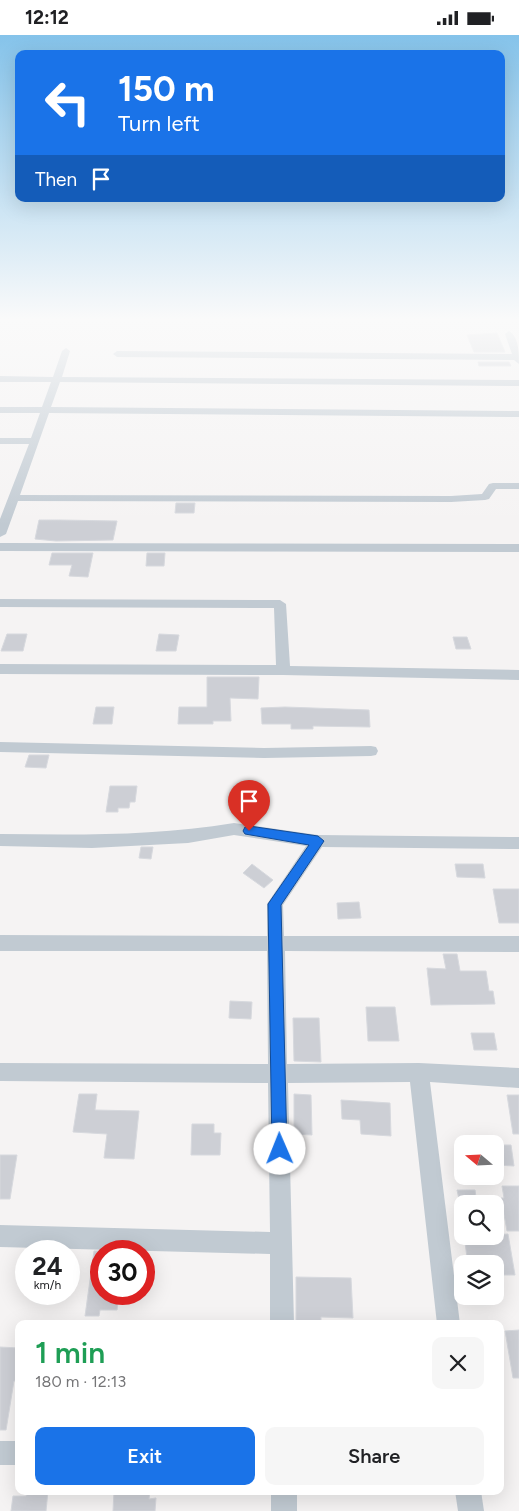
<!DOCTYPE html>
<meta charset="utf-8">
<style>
body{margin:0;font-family:Figtree,sans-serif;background:#f6f6f6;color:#202124;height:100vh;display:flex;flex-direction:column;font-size:19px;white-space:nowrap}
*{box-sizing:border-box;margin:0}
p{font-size:16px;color:#757577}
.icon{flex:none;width:28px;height:28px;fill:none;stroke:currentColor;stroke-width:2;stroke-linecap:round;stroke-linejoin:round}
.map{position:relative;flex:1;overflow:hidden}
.sheet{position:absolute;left:15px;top:1285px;width:489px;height:175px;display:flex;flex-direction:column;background:#fff;border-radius:10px;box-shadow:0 5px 20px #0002}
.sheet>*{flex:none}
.top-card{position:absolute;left:15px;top:15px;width:490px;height:152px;border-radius:10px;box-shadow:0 5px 20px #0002;background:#1a73e8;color:#fff;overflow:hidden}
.needle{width:32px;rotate:289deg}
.buttons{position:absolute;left:454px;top:1100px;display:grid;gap:10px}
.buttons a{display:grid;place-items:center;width:50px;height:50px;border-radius:10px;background:#fff;box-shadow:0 5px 20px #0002;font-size:25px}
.speed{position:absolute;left:15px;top:1205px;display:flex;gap:10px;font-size:25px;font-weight:700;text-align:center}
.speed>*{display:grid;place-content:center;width:65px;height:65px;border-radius:50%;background:#fff;box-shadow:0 5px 20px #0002;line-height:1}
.speed small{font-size:12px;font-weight:400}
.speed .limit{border:8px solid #d22;background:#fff;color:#111}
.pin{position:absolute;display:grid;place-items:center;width:42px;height:42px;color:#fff;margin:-51px -21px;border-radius:50% 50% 50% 0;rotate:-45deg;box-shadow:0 0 5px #0007}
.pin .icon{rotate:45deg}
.me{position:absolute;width:55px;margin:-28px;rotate:359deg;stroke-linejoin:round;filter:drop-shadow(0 0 4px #0008)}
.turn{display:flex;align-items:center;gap:18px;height:105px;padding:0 20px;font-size:22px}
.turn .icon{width:65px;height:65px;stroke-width:2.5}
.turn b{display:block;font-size:35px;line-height:42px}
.then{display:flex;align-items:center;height:48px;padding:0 20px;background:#0003;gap:10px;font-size:19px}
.round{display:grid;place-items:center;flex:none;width:52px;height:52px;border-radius:10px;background:#f6f6f6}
.headline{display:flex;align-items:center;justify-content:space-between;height:85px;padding:0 20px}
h1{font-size:30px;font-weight:600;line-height:38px;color:#1e9e55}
.button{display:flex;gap:10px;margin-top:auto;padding:10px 20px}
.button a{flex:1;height:58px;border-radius:10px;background:#1a73e8;color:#fff;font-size:20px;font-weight:600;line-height:58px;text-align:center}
.button a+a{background:#f6f6f6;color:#202124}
.status{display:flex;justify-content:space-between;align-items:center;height:35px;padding:0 25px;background:#fff;direction:ltr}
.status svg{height:14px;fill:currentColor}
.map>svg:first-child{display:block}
.building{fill:#cdcfd5;stroke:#d7d9de}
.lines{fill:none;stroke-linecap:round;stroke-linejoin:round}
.street{fill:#c1cad2;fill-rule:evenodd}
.route{fill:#1a73e8;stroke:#114b97}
</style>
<div class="status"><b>12:12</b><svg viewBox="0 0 49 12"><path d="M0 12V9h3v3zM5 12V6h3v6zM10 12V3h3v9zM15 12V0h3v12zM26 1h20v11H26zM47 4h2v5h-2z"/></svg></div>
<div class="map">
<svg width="519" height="1476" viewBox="0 0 519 1476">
<rect width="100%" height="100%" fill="#f5f3f3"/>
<g class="building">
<polygon points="497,298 505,317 474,317 467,300"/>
<polygon points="478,327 509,327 511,331 479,331"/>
<polygon points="176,468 195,468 194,478 175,478"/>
<polygon points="39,485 59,485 117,486 113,505 56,506 35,504"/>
<polygon points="52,518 93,518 88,542 69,541 72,530 49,530"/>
<polygon points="147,518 165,518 164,531 146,531"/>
<polygon points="7,599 27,599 23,616 1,616"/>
<polygon points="159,599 179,600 176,616 156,616"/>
<polygon points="453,602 467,602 471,614 456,614"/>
<polygon points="207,642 259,642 258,664 230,663 231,686 213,686 213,689 178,689 179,672 207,672"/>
<polygon points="96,672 114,672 112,689 93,689"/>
<polygon points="285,672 369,675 370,692 313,691 313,694 291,694 291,689 262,689 261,673"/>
<polygon points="29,720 49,720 46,733 25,732"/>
<polygon points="110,751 137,751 135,767 130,767 129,773 118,773 118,777 106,777"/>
<polygon points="141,812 153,812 151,824 139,823"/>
<polygon points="252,829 273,845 264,853 243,838"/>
<polygon points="455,829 483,829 485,843 457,842"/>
<polygon points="493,854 519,854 519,888 499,888"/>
<polygon points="359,867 361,883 338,884 337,868"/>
<polygon points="443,919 457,919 460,936 486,936 489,956 493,956 495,969 431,970 427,933 446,934"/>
<polygon points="230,966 252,967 251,984 229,983"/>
<polygon points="366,972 395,972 399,1006 368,1006"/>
<polygon points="293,983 319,983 321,1027 294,1026"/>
<polygon points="471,998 494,998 497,1015 474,1015"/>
<polygon points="79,1059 97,1059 95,1075 139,1076 134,1124 104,1123 107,1099 73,1097"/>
<polygon points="294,1059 311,1060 312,1100 294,1099"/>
<polygon points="507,1060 519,1060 519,1099 513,1099"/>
<polygon points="341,1065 390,1068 391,1101 361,1099 360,1085 342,1084"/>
<polygon points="192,1089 214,1089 214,1098 221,1098 220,1120 191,1120"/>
<polygon points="495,1110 511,1110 514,1131 495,1130"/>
<polygon points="0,1120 17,1120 10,1164 0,1164"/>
<polygon points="502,1151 519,1151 519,1196 507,1196 501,1163 504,1163"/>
<polygon points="457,1155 475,1155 477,1169 460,1169"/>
<polygon points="508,1199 515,1240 495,1240 495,1229 468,1229 464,1201"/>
<polygon points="94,1216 101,1216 101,1259 119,1259 117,1275 100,1275 99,1281 85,1281"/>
<polygon points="296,1242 351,1243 353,1283 321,1282 321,1289 296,1288"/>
<polygon points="519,1295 519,1343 513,1343 505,1296"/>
<polygon points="0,1312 19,1313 19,1346 14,1346 6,1395 0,1395"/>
<polygon points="27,1456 48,1456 46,1476 11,1476 13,1461 26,1461"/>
<polygon points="114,1456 150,1456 149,1464 156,1463 155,1476 113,1476"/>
</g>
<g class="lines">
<g class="street">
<path d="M 509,296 C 519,302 519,318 519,329 L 514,325 L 117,322 L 113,319 L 117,316 L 512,319 L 505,299 Z"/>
<polygon points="66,313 70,316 62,342 519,345 519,351 60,347 51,372 519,376 519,382 49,378 20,460 451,461 482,459 489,449 493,448 519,448 519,454 496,454 489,464 485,465 451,467 18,466 6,499 0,502 0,484 29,409 0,409 0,403 31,403 40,378 0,378 0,372 42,372 51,347 0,347 0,341 53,342 62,316"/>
<polygon points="0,508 519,509 519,517 0,516"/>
<polygon points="0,564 280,565 286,569 290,631 519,635 519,645 283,640 0,639 0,629 276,630 274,573 0,572"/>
<polygon points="0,707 264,713 371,711 376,712 378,716 376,720 371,721 264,723 0,717"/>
<path d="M 234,788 L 318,800 L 519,802 L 519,814 L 322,812 L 283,870 L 284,901 L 519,901 L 519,917 L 285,916 L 287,1029 L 419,1028 L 519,1033 L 519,1053 L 430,1047 L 460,1289 L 437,1289 L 410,1047 L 288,1048 L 294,1289 L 270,1289 L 270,1219 L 0,1212 L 0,1190 L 270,1197 L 268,1048 L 0,1046 L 0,1028 L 268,1029 L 267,916 L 0,916 L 0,900 L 267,901 L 267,869 L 306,811 L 234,800 L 188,808 L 92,813 L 0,811 L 0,799 C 79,800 156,801 234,788 Z"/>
<rect x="0" y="1406" width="19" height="24"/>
<rect x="271" y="1456" width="26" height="20"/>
<polygon points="455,1456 481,1456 484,1476 458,1476"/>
</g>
</g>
<linearGradient id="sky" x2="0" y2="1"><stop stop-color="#85c3ea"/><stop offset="0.58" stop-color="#fafafa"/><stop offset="1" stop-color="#fafafa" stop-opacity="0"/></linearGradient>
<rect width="519" height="490" fill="url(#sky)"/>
<polygon class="route" points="249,791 318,801 324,806 281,870 287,1114 285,1119 280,1122 274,1119 272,1114 268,869 309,810 245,799 243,796 245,792"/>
</svg>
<div class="buttons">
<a><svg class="needle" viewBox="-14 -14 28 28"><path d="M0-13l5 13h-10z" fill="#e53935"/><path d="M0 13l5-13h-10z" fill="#757577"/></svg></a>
<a><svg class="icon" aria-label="search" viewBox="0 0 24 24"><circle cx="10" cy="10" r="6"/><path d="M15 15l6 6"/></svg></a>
<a><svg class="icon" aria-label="layers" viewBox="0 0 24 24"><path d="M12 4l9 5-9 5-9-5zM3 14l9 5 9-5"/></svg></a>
</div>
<div class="speed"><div>24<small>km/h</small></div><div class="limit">30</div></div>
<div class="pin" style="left:249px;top:796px;background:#d93025"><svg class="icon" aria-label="arrive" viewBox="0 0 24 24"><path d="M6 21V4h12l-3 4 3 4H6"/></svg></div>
<svg class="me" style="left:280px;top:1114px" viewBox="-20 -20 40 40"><circle r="19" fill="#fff"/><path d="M0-13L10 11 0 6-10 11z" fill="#1a73e8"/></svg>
<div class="top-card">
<div class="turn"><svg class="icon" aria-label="left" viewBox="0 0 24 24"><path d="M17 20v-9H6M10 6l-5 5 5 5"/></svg><div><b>150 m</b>Turn left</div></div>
<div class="then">Then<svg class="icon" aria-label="arrive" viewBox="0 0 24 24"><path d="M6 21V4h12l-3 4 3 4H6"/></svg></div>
</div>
<section class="sheet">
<div class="headline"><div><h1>1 min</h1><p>180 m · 12:13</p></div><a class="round"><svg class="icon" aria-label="close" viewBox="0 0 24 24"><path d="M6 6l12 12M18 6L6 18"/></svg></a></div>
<div class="button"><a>Exit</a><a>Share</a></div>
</section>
</div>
